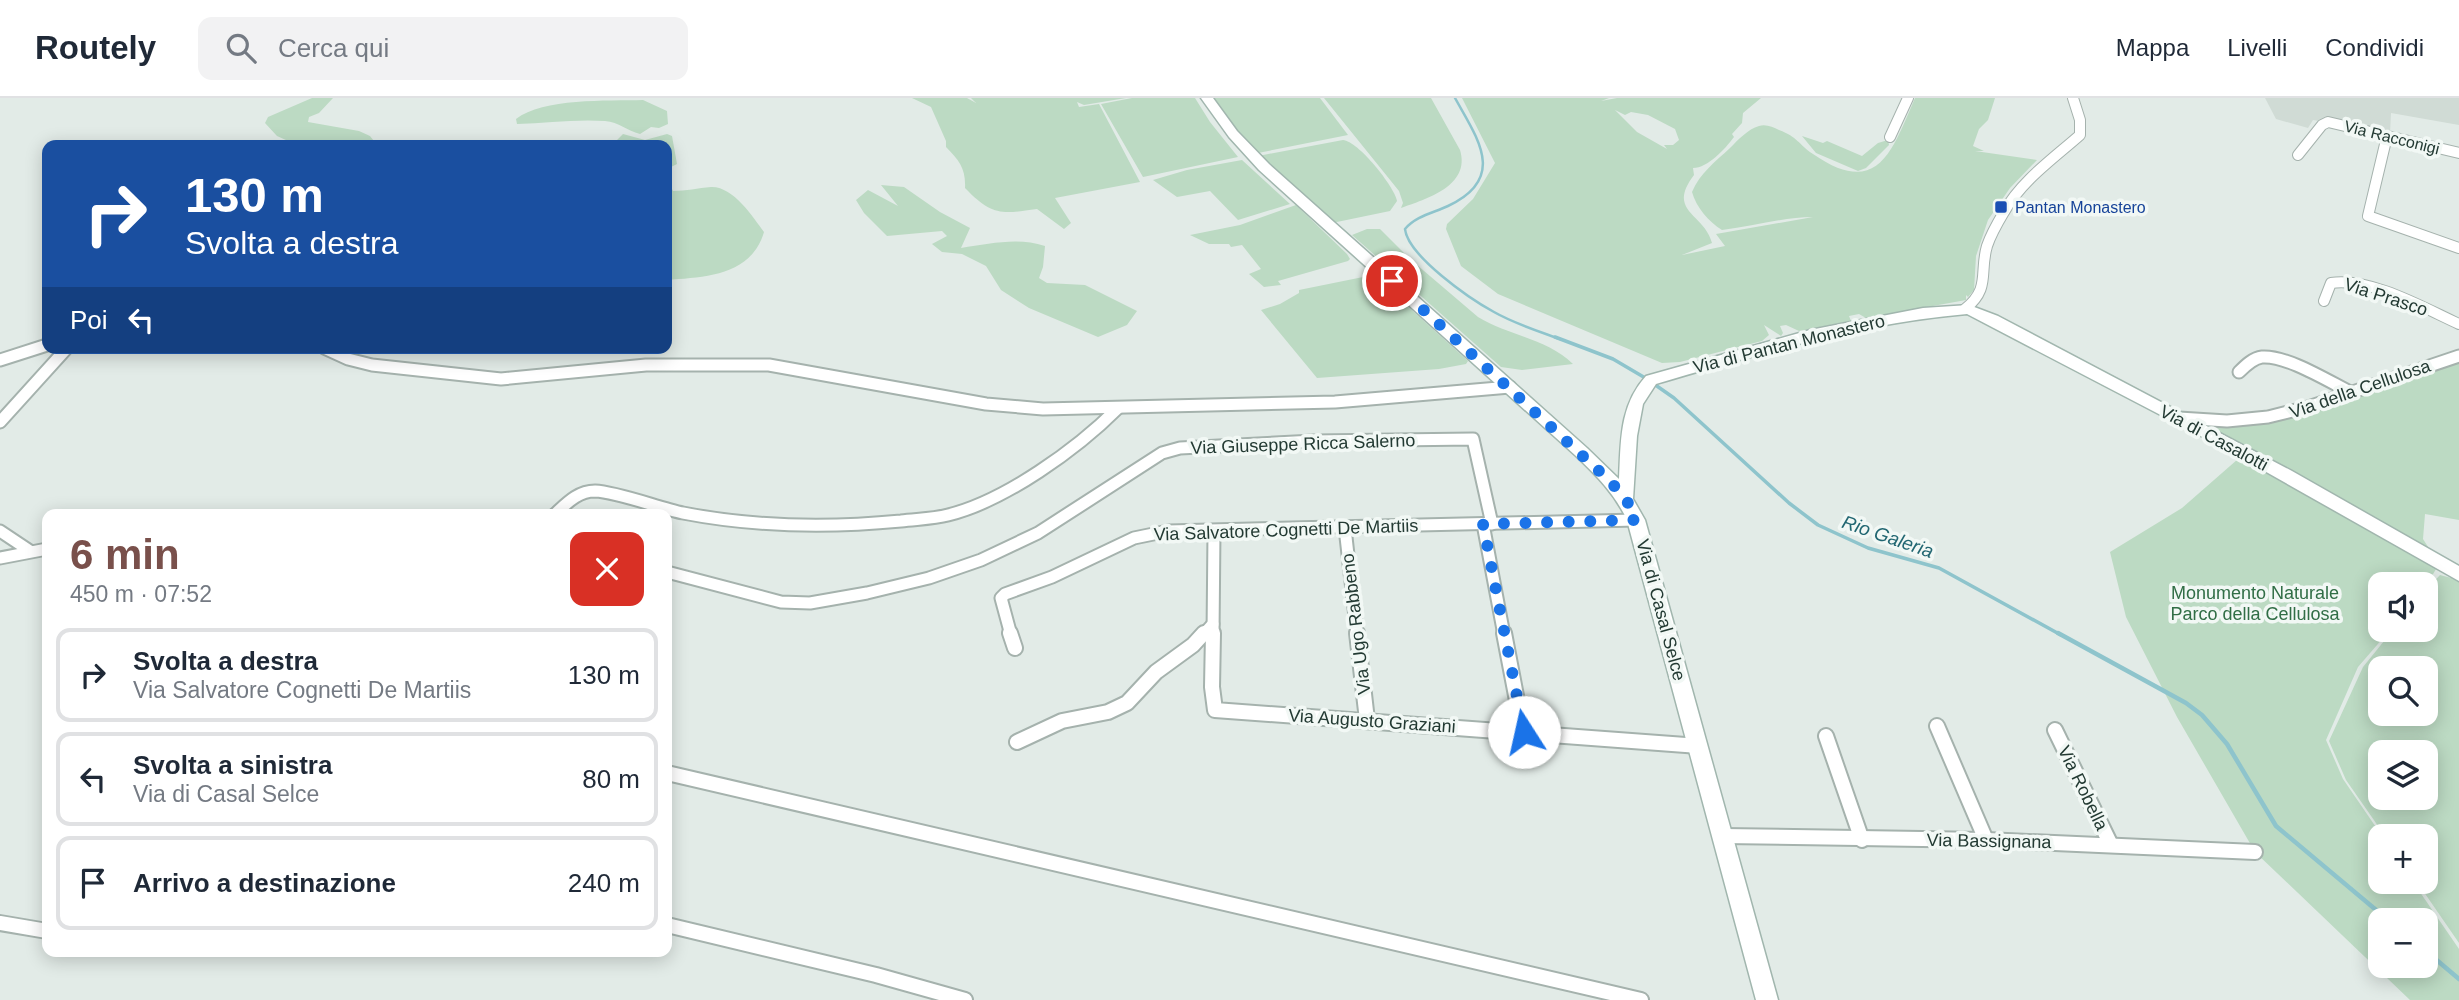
<!DOCTYPE html>
<html lang="it">
<meta charset="utf-8">
<style>
body{margin:0;font-family:Arial,sans-serif;background:#f2f2f3;color:#1f2937;height:100vh;display:flex;flex-direction:column;font-size:26px;white-space:nowrap}
*{box-sizing:border-box;margin:0}
p{font-size:23px;color:#747a83}
.icon{flex:none;width:38px;height:38px;fill:none;stroke:currentColor;stroke-width:2;stroke-linecap:round;stroke-linejoin:round}
.map{position:relative;flex:1;overflow:hidden}
.side{position:absolute;left:42px;top:411px;width:630px;height:448px;display:flex;flex-direction:column;background:#fff;border-radius:14px;box-shadow:0 4px 18px #0003}
.side>*{flex:none}
.top-card{position:absolute;left:42px;top:42px;width:630px;height:214px;border-radius:14px;box-shadow:0 4px 18px #0003;background:#1a4fa0;color:#fff;overflow:hidden}
.buttons{position:absolute;left:2368px;top:474px;display:grid;gap:14px}
.buttons a{display:grid;place-items:center;width:70px;height:70px;border-radius:14px;background:#fff;box-shadow:0 4px 18px #0003;font-size:35px}
.pin{position:absolute;display:grid;place-items:center;width:60px;height:60px;color:#fff;margin:-30px;border:4px solid #fff;border-radius:50%;box-shadow:0 2px 7px #0007}
.me{position:absolute;width:77px;margin:-38px;rotate:350deg;stroke-linejoin:round;filter:drop-shadow(0 0 5px #0008)}
.turn{display:flex;align-items:center;gap:24px;height:147px;padding:0 28px;font-size:32px}
.turn .icon{width:91px;height:91px;stroke-width:2.5}
.turn b{display:block;font-size:49px;line-height:60px}
.then{display:flex;align-items:center;height:66px;padding:0 28px;background:#0003;gap:14px;font-size:26px}
.round{display:grid;place-items:center;flex:none;width:74px;height:74px;border-radius:14px;background:#f2f2f3}
.headline{display:flex;align-items:center;justify-content:space-between;height:119px;padding:0 28px}
h1{font-size:42px;font-weight:800;line-height:52px;color:#79504b}
ul{padding:0;list-style:none}
li{display:flex;align-items:center;gap:21px;height:94px;margin:0 14px 10px;padding:0 14px;border:4px solid #e0e1e3;border-radius:14px}
li div{flex:1}
li b{display:block;font-size:26px}
li em{font-style:normal}
header{display:flex;align-items:center;gap:42px;box-sizing:border-box;height:98px;padding:0 35px;background:#fff;border-bottom:2px solid #e0e1e3}
header strong{font-size:33px}
nav{display:flex;gap:38px;margin-inline-start:auto;font-size:24px}
.search{width:490px;height:63px;background:#f2f2f3;display:flex;align-items:center;gap:18px;box-sizing:border-box;padding:0 24px;border-radius:14px;color:#747a83;font-size:26px}
.map>svg:first-child{display:block}
.built{fill:#d0dbd5}
.green{fill:#bcdac3;fill-rule:evenodd}
.lines{fill:none;stroke-linecap:round;stroke-linejoin:round}
.stream-far2{stroke:#8ec4cc;stroke-width:2.5}
.stream-far1{stroke:#8ec4cc;stroke-width:3.5}
.stream{stroke:#8ec4cc;stroke-width:4.5}
.street-far2-casing{stroke:#a5b2ad;stroke-width:12}
.street-far1-casing{stroke:#a5b2ad;stroke-width:15}
.street-casing{stroke:#a5b2ad;stroke-width:18}
.secondary-casing{stroke:#a1b6ae;stroke-width:3}
.street-far2{stroke:#fff;stroke-width:10}
.street-far1{stroke:#fff;stroke-width:11}
.street{stroke:#fff;stroke-width:14}
.secondary{fill:#fff;fill-rule:evenodd}
.route{stroke:#1a73e8;stroke-width:12;stroke-dasharray:0 21.6}
.transit-dot{fill:#1a4fb4;stroke:#f2f8f5;stroke-width:2.5}
.labels{text-anchor:middle;stroke-width:7;stroke-linejoin:round;paint-order:stroke}
.far-street-label{font-size:16px;fill:#233a33;stroke:#f2f8f5}
.far-transit-label{font-size:16px;fill:#164399;stroke:#f2f8f5;text-anchor:start}
.street-label{font-size:18px;fill:#233a33;stroke:#f2f8f5}
.park-label{font-size:18px;fill:#316e46;stroke:#f2f8f5}
.water-label{font-size:19px;font-style:italic;fill:#226772;stroke:#f2f8f5}
</style>
<header>
<strong>Routely</strong>
<div class="search"><svg class="icon" aria-label="search" viewBox="0 0 24 24"><circle cx="10" cy="10" r="6"/><path d="M15 15l6 6"/></svg>Cerca qui</div>
<nav><a>Mappa</a><a>Livelli</a><a>Condividi</a></nav>
</header>
<div class="map">
<svg width="2459" height="902" viewBox="0 0 2459 902">
<rect width="100%" height="100%" fill="#e2ebe7"/>
<polygon class="built" points="2265,0 2459,0 2459,27 2391,15 2390,36 2313,22 2308,30 2276,21"/>
<g class="green">
<polygon points="312,0 333,0 319,15 309,19 308,24 359,33 370,38 377,47 297,47 277,38 265,25 268,19"/>
<path d="M 912,0 L 967,0 L 976,5 L 971,0 L 1126,0 L 1084,7 L 1077,4 L 1079,9 L 1099,6 L 1140,84 L 1055,100 L 1071,125 L 1064,131 L 1037,111 C 1001,116 992,118 965,90 C 966,71 959,62 946,49 L 946,43 L 931,9 Z"/>
<polygon points="1132,0 1195,0 1210,24 1238,59 1143,79 1101,6"/>
<polygon points="1214,0 1320,0 1348,37 1258,55 1240,37"/>
<path d="M 1324,0 L 1431,0 L 1460,52 C 1471,88 1426,101 1401,110 L 1403,105 L 1399,93 Z"/>
<path d="M 1462,0 L 1609,0 L 1601,3 L 1617,0 L 1761,0 L 1743,15 L 1742,25 L 1732,36 L 1734,39 C 1725,51 1708,70 1693,70 L 1694,77 C 1666,114 1704,115 1712,145 L 1682,157 L 1725,148 L 1716,136 L 1813,119 C 1785,119 1754,128 1722,132 C 1709,124 1696,109 1692,94 C 1700,75 1715,64 1730,50 C 1738,42 1748,31 1759,28 C 1766,26 1773,29 1779,32 C 1798,39 1798,46 1813,56 C 1878,101 1892,53 1915,0 L 1995,0 L 1988,22 L 1979,31 L 1973,48 L 1984,53 L 1975,53 L 2037,62 L 2010,90 L 1988,122 L 1976,158 L 1974,192 L 1968,199 L 1966,197 L 1966,202 L 1866,220 L 1859,216 L 1849,218 L 1851,223 L 1799,233 L 1786,227 L 1780,228 L 1783,235 L 1781,238 L 1764,227 L 1769,237 L 1762,243 L 1680,264 L 1662,265 L 1498,196 L 1461,168 L 1446,131 L 1447,126 L 1473,101 L 1495,65 ZM 1615,12 L 1625,17 L 1631,14 L 1648,17 L 1675,31 L 1679,42 L 1673,47 L 1664,47 L 1667,51 L 1637,34 Z"/>
<path d="M 643,2 L 667,13 L 668,26 L 659,30 L 651,29 L 640,36 C 627,33 619,24 605,23 C 576,21 546,25 517,26 L 516,21 C 543,0 607,3 643,2 Z"/>
<polygon points="623,36 645,42 667,36 672,38 677,66 667,71 667,47 612,47"/>
<polygon points="1802,38 1823,45 1827,43 1862,58 1878,45 1888,42 1889,47 1866,70 1858,73 1816,55"/>
<path d="M 1343,42 C 1358,43 1394,88 1397,103 L 1390,113 L 1332,125 L 1258,58 Z"/>
<polygon points="1242,62 1290,106 1238,122 1210,93 1177,99 1153,82 1187,72"/>
<path d="M 667,81 L 673,93 C 686,93 698,90 711,89 C 733,88 753,119 764,134 C 751,178 705,179 667,182 Z"/>
<path d="M 881,87 L 904,89 L 940,114 L 970,130 L 961,150 C 990,146 1017,139 1045,148 L 1043,169 L 1039,180 L 1047,185 L 1085,187 L 1137,213 L 1127,227 L 1098,239 L 1029,210 L 1001,192 L 986,168 L 962,156 L 942,154 L 932,146 L 947,138 L 942,133 L 887,138 L 864,115 L 856,102 L 868,92 L 898,108 Z"/>
<polygon points="1296,107 1347,156 1350,161 1348,163 1278,183 1281,187 1264,189 1249,176 1261,171 1242,147 1231,149 1229,146 1209,146 1190,137 1240,127"/>
<path d="M 1367,131 L 1380,131 L 1410,161 L 1478,219 C 1509,238 1546,240 1573,266 L 1522,272 L 1501,269 L 1352,137 Z"/>
<polygon points="1373,177 1468,263 1466,266 1439,271 1317,280 1261,212 1280,206 1299,195 1299,192"/>
<path d="M 2459,265 L 2459,422 L 2425,416 L 2423,441 L 2439,466 L 2426,488 L 2380,486 L 2380,532 L 2390,532 L 2358,569 L 2326,642 L 2343,681 L 2382,738 L 2380,738 L 2380,784 L 2413,784 L 2459,851 L 2459,902 L 2410,902 L 2255,754 L 2177,619 L 2126,519 L 2110,454 L 2182,410 L 2246,354 L 2203,330 L 2206,326 L 2264,325 L 2287,320 ZM 2380,822 L 2426,822 L 2426,868 L 2380,868 Z"/>
<path d="M 2440,477 L 2459,482 L 2459,845 L 2417,784 L 2426,784 L 2426,738 L 2385,738 L 2346,682 L 2329,643 L 2363,569 L 2393,532 L 2426,532 L 2426,492 ZM 2380,570 L 2426,570 L 2426,616 L 2380,616 ZM 2380,654 L 2426,654 L 2426,700 L 2380,700 Z"/>
</g>
<g class="lines">
<path class="stream-far2" d="M 1455,0 C 1477,40 1508,80 1448,108 C 1433,115 1416,118 1405,131 C 1408,158 1470,201 1494,214 C 1515,226 1538,233 1560,241"/>
<g class="stream-far1">
<polyline points="1555,239 1613,261 1647,281"/>
<polyline points="1654,286 1674,300 1789,405 1818,427 1868,450 1939,470 2061,537"/>
</g>
<g class="stream">
<polyline points="2058,535 2186,605 2202,617 2227,646 2276,728 2388,822"/>
<polyline points="2426,853 2459,881"/>
</g>
<defs>
<g id="street-far2">
<polyline points="2387,38 2368,118 2459,150"/>
<polyline points="1890,39 1908,0"/>
<polyline points="2298,57 2322,27 2328,24 2459,55"/>
<path d="M 2324,203 L 2331,185 C 2370,179 2424,210 2459,226"/>
<path d="M 1965,211 C 1991,190 1979,175 1987,148 C 1991,136 1998,124 2004,114 C 2021,83 2054,60 2080,37 L 2080,22 L 2073,0"/>
</g>
<g id="street-far1">
<polyline points="324,250 348,261 372,267 501,281 646,267 769,267 986,306 1043,311 1335,304 1510,289"/>
<polyline points="0,262 47,247"/>
<path d="M 2239,274 C 2245,268 2253,260 2262,259 C 2286,257 2328,283 2350,294"/>
<polyline points="2179,320 2227,323 2268,319 2308,309 2459,258"/>
<polyline points="0,324 67,250"/>
<path d="M 555,416 C 567,405 578,393 595,393 C 618,394 659,410 683,415 C 755,429 828,430 901,423 C 916,421 933,421 948,417 C 1005,403 1077,351 1118,310"/>
<polyline points="1483,426 1504,537"/>
<polyline points="1345,430 1357,537"/>
<polyline points="0,433 30,453"/>
<polyline points="0,460 47,451"/>
<polyline points="667,474 781,504 810,505 867,495 929,480 981,462 1038,435 1162,355 1180,350 1314,343 1473,341 1492,426"/>
<polyline points="1011,537 1001,500 1005,496 1052,479 1134,440 1168,433 1636,422"/>
<polyline points="1203,537 1213,526"/>
<polyline points="1213,537 1214,433"/>
</g>
<g id="street">
<polyline points="1010,535 1015,550"/>
<polyline points="1213,535 1212,589 1215,612 1699,648"/>
<polyline points="1357,535 1367,622"/>
<polyline points="1504,535 1523,634"/>
<polyline points="1937,628 1986,742"/>
<polyline points="2055,632 2111,747"/>
<polyline points="1826,638 1862,742"/>
<polyline points="1017,644 1062,623 1108,614 1127,605 1156,574 1193,547 1204,535"/>
<polyline points="667,675 1641,902"/>
<polyline points="1723,738 1986,742 2255,754"/>
<polyline points="0,825 47,833"/>
<polyline points="667,827 876,877 965,902"/>
</g>
<path id="secondary" d="M 1201,0 L 1213,0 L 1237,33 L 1269,66 L 1587,350 L 1619,381 C 1621,344 1619,308 1646,278 L 1810,232 L 1923,210 L 1969,207 L 1998,218 L 2292,373 L 2459,468 L 2459,483 L 2222,349 L 1967,216 C 1861,225 1759,256 1656,286 L 1643,306 L 1637,338 L 1633,401 L 1645,422 L 1778,902 L 1756,902 L 1627,422 C 1615,396 1596,377 1576,358 L 1259,72 L 1229,39 Z"/>
</defs>
<use href="#street-far2" class="street-far2-casing"/>
<use href="#street-far1" class="street-far1-casing"/>
<use href="#street" class="street-casing"/>
<use href="#secondary" class="secondary-casing"/>
<use href="#street-far2" class="street-far2"/>
<use href="#street-far1" class="street-far1"/>
<use href="#street" class="street"/>
<use href="#secondary" class="secondary"/>
</g>
<g class="lines">
<polyline class="route" points="1392,183 1611,384 1628,405 1636,422 1483,426 1524,634"/>
</g>
<rect class="transit-dot" x="1994" y="102" width="14" height="14" rx="3.5"/>
<g class="labels">
<g class="far-street-label">
<text transform="translate(2392 39) rotate(14)" y="6">Via Racconigi</text>
</g>
<g class="far-transit-label">
<text x="2015" y="115">Pantan Monastero</text>
</g>
<g class="street-label">
<text transform="translate(2386 199) rotate(18)" y="6">Via Prasco</text>
<text transform="translate(1789 246) rotate(-14)" y="6">Via di Pantan Monastero</text>
<text transform="translate(2360 291) rotate(-19)" y="6">Via della Cellulosa</text>
<text transform="translate(2214 340) rotate(28)" y="6">Via di Casalotti</text>
<text transform="translate(1303 346) rotate(-2)" y="6">Via Giuseppe Ricca Salerno</text>
<text transform="translate(1286 432) rotate(-2)" y="6">Via Salvatore Cognetti De Martiis</text>
<text transform="translate(1661 512) rotate(75)" y="6">Via di Casal Selce</text>
<text transform="translate(1356 526) rotate(-97)" y="6">Via Ugo Rabbeno</text>
<text transform="translate(1372 623) rotate(4)" y="6">Via Augusto Graziani</text>
<text transform="translate(2083 690) rotate(64)" y="6">Via Robella</text>
<text transform="translate(1989 743) rotate(1)" y="6">Via Bassignana</text>
</g>
<g class="park-label">
<text x="2255" y="501">Monumento Naturale<tspan x="2255" dy="21">Parco della Cellulosa</tspan></text>
</g>
<g class="water-label">
<text transform="translate(1888 438) rotate(19)" y="7">Rio Galeria</text>
</g>
</g>
</svg>
<div class="buttons">
<a><svg class="icon" aria-label="sound" viewBox="0 0 24 24"><path d="M4 9h4l5-4v14l-5-4H4zM17 9q2 3 0 6"/></svg></a>
<a><svg class="icon" aria-label="search" viewBox="0 0 24 24"><circle cx="10" cy="10" r="6"/><path d="M15 15l6 6"/></svg></a>
<a><svg class="icon" aria-label="layers" viewBox="0 0 24 24"><path d="M12 4l9 5-9 5-9-5zM3 14l9 5 9-5"/></svg></a>
<a>+</a>
<a>−</a>
</div>
<div class="pin" style="left:1392px;top:183px;background:#d93025"><svg class="icon" aria-label="arrive" viewBox="0 0 24 24"><path d="M6 21V4h12l-3 4 3 4H6"/></svg></div>
<svg class="me" style="left:1524px;top:634px" viewBox="-20 -20 40 40"><circle r="19" fill="#fff"/><path d="M0-13L10 11 0 6-10 11z" fill="#1a73e8"/></svg>
<div class="top-card">
<div class="turn"><svg class="icon" aria-label="right" viewBox="0 0 24 24"><path d="M7 20v-9h11M14 6l5 5-5 5"/></svg><div><b>130 m</b>Svolta a destra</div></div>
<div class="then">Poi<svg class="icon" aria-label="left" viewBox="0 0 24 24"><path d="M17 20v-9H6M10 6l-5 5 5 5"/></svg></div>
</div>
<section class="side">
<div class="headline"><div><h1>6 min</h1><p>450 m · 07:52</p></div><a class="round" style="background:#d93025;color:#fff"><svg class="icon" aria-label="close" viewBox="0 0 24 24"><path d="M6 6l12 12M18 6L6 18"/></svg></a></div>
<ul>
<li><svg class="icon" aria-label="right" viewBox="0 0 24 24"><path d="M7 20v-9h11M14 6l5 5-5 5"/></svg><div><b>Svolta a destra</b><p>Via Salvatore Cognetti De Martiis</p></div><em>130 m</em></li>
<li><svg class="icon" aria-label="left" viewBox="0 0 24 24"><path d="M17 20v-9H6M10 6l-5 5 5 5"/></svg><div><b>Svolta a sinistra</b><p>Via di Casal Selce</p></div><em>80 m</em></li>
<li><svg class="icon" aria-label="arrive" viewBox="0 0 24 24"><path d="M6 21V4h12l-3 4 3 4H6"/></svg><div><b>Arrivo a destinazione</b></div><em>240 m</em></li>
</ul>
</section>
</div>
